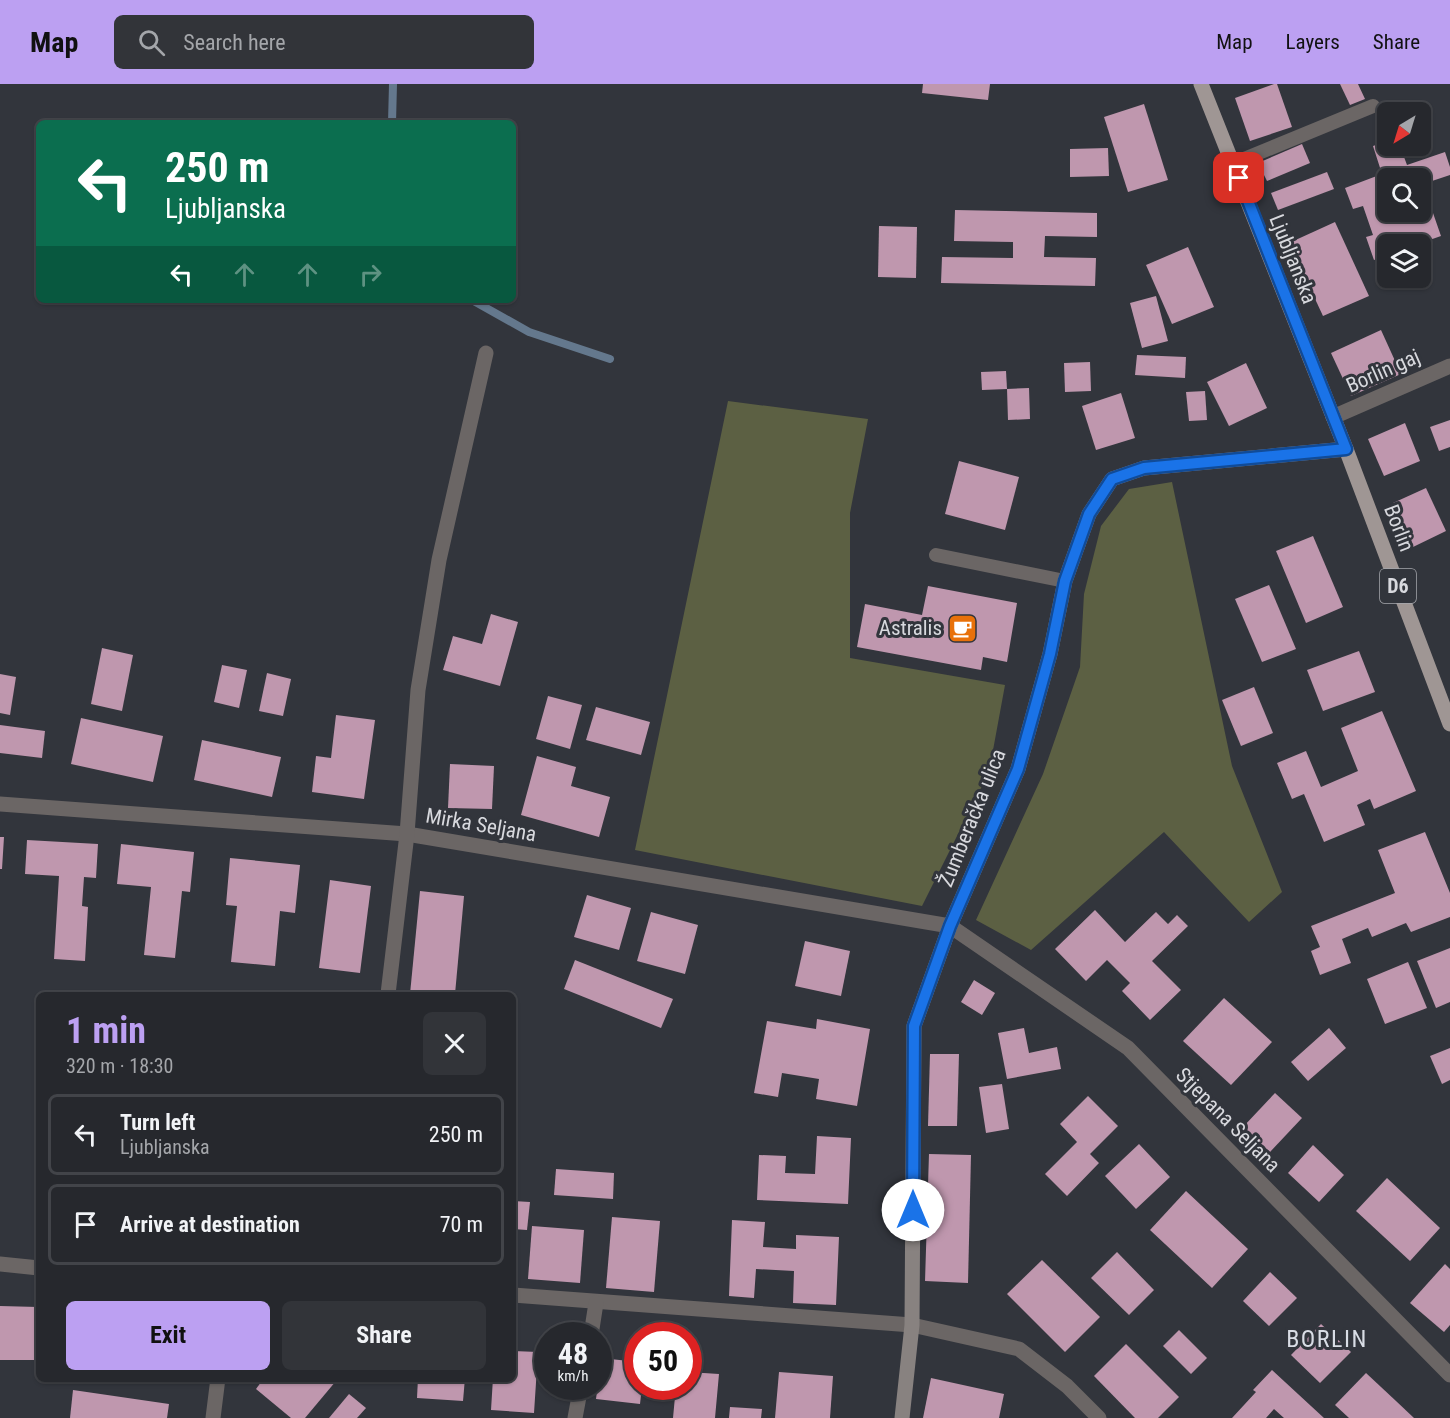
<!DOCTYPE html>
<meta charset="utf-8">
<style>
body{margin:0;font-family:"Roboto Condensed",sans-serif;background:#323439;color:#f1f3f6;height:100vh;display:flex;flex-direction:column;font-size:22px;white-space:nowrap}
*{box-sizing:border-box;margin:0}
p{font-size:20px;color:#a4a6aa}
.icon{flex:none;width:33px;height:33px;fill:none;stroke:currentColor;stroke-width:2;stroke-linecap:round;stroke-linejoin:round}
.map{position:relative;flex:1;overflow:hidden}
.side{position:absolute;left:36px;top:908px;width:480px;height:390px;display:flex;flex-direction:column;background:#26282d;border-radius:9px;box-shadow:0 2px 4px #0004,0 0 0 2px #424449}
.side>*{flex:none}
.guide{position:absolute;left:36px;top:36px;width:480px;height:183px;border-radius:9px;box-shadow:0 2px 4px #0004,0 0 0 2px #424449;background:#0b6e4f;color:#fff;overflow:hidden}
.needle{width:39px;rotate:218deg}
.tools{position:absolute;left:1377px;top:18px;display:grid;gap:12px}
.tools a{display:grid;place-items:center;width:54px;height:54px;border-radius:9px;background:#26282d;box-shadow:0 2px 4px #0004,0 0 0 2px #424449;font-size:30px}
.speed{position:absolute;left:534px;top:1238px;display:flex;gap:12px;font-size:30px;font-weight:700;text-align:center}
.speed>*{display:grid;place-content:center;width:78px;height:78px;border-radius:50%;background:#26282d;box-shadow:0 2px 4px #0004,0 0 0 2px #424449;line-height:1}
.speed small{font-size:15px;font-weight:400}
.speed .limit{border:9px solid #d22;background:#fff;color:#111}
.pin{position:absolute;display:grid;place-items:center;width:51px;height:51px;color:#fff;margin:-26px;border-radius:12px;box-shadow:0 3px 9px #0006}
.me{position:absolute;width:66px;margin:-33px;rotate:0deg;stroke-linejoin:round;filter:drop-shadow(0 0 4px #0008)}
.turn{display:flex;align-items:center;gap:21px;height:126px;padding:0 30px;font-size:27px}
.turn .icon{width:78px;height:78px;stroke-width:2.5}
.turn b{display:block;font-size:42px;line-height:51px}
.lanes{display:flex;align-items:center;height:57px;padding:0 30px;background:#0003;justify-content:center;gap:30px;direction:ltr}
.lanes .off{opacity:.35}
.round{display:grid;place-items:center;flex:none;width:63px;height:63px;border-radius:9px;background:#323439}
.summary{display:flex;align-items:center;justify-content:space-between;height:102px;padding:0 30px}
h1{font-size:36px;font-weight:700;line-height:45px;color:#bca0f2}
.cta{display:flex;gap:12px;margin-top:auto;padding:12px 30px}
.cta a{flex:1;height:69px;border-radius:9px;background:#bca0f2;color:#111;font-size:24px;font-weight:700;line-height:69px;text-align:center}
.cta a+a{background:#323439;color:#f1f3f6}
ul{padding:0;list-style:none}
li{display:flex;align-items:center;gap:18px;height:81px;margin:0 12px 9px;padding:0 18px;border:3px solid #424449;border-radius:9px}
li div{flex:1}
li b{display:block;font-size:22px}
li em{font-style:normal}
header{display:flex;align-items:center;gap:36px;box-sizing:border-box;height:84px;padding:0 30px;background:#bca0f2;color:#111}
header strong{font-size:28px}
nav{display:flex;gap:33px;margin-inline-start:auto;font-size:21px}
.search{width:420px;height:54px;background:#323439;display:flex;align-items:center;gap:15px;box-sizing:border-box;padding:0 21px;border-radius:9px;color:#a4a6aa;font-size:22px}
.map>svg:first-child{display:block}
.green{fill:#5c6043}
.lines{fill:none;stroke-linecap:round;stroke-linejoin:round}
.stream{stroke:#64788d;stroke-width:8}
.building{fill:#bf97ae}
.service{stroke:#6b6665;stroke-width:14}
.minor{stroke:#6b6665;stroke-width:15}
.secondary{stroke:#888280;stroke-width:15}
.primary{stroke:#9f9694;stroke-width:15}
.route-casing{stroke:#114b97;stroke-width:15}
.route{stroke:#1a73e8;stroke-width:10}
.labels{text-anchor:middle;stroke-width:6;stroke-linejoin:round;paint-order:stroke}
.shield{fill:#32353c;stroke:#a6a8ad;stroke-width:1.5}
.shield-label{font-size:20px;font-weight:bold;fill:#d8d9de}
.street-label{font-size:21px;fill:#d8d9de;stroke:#32353c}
.poi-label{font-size:21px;fill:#d8d9de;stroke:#32353c;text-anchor:end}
.quarter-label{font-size:24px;letter-spacing:1.5px;fill:#d9dde5;stroke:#32353c}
</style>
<header>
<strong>Map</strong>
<div class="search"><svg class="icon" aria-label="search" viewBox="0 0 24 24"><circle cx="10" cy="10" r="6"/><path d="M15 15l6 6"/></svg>Search here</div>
<nav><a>Map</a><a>Layers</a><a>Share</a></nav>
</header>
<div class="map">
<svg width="1450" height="1334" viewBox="0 0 1450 1334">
<rect width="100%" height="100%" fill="#32353c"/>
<g class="green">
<polygon points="728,317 868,335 850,429 850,574 1005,601 989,688 922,822 635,766"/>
<polygon points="1172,398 1232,682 1282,808 1249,838 1164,748 1031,866 976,836 1043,690 1080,583 1084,510 1101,442 1129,405"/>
</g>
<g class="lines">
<g class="stream">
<polyline points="392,39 393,0"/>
<polyline points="472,216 529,248 610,275"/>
</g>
</g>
<g class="building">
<polygon points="923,0 990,0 988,16 922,9"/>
<polygon points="1274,0 1277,0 1292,43 1250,57 1235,14"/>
<polygon points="1340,0 1358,0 1365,15 1350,21"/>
<polygon points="1144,20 1168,96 1128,108 1104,33"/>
<polygon points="1388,57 1388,62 1400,62 1407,81 1445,68 1450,83 1450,91 1420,101 1420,94 1388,94 1388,128 1405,128 1409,138 1433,129 1441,152 1418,160 1388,160 1388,171 1374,176 1366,153 1373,151 1363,122 1353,125 1345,104 1382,90 1373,62"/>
<polygon points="1302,60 1310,79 1267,97 1258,79"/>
<polygon points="1108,64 1109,92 1070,93 1070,65"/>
<polygon points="1327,88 1334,105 1278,126 1271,109"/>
<polygon points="955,126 1097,129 1097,153 1045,152 1044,173 1096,174 1095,202 941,199 942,173 1013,174 1013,158 954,157"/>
<polygon points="1335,138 1369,212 1323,232 1289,159"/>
<polygon points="879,142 917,143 916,194 878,193"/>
<polygon points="1188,163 1214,223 1172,240 1146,181"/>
<polygon points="1156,212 1168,257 1142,264 1130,219"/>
<polygon points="1381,246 1401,290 1351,312 1331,269"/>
<polygon points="1137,271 1186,273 1185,294 1135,291"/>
<polygon points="1090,278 1091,307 1065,308 1064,279"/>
<polygon points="1246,279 1267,324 1229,342 1207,298"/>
<polygon points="1006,287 1007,305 982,306 981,288"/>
<polygon points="1029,304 1030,335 1008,336 1007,305"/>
<polygon points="1205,307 1207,336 1189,337 1186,308"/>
<polygon points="1121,309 1135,354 1096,366 1082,322"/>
<polygon points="1450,336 1450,363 1439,367 1430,343"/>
<polygon points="1405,339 1420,377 1384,392 1368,355"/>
<polygon points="959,377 1019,393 1005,446 945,430"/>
<polygon points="1426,404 1446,447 1413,463 1393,419"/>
<polygon points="1313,452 1343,523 1306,539 1276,467"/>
<polygon points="1269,501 1296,565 1262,578 1235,515"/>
<polygon points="928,502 1017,519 1007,578 983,573 981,586 857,563 865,520 922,531"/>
<polygon points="491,530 518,538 500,602 443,586 453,552 482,560"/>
<polygon points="102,564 133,571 122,627 91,620"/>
<polygon points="1359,567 1375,608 1323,627 1307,586"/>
<polygon points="222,581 247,586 239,624 214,618"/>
<polygon points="267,589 291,595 283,632 259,627"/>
<polygon points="0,590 16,593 10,631 0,629"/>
<polygon points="1254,603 1273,649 1241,662 1222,616"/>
<polygon points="548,612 582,621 570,665 536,655"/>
<polygon points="596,623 650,638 641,671 586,656"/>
<polygon points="1382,627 1416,707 1374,725 1370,715 1357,721 1365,741 1324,758 1304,710 1292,715 1277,679 1306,667 1321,703 1358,687 1341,644"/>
<polygon points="336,631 375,636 364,715 312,708 316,672 331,674"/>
<polygon points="81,634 163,652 153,698 71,680"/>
<polygon points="0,641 45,647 42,674 0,669"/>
<polygon points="202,656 281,673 272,713 194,696"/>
<polygon points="537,672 576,683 571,702 610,713 599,753 521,731"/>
<polygon points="450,680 494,682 492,725 448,724"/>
<polygon points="1425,748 1450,809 1450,833 1411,848 1406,839 1372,853 1368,844 1342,855 1351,879 1320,891 1311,867 1320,863 1311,842 1395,809 1378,766"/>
<polygon points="0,753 4,753 2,785 0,785"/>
<polygon points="27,756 98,760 96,794 84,793 82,822 88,823 85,877 54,875 59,792 25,790"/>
<polygon points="121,760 194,768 190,808 182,807 175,874 144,871 151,803 117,800"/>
<polygon points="230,774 300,781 295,829 280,827 275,882 231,878 237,822 226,821"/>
<polygon points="330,796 371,802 360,889 319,884"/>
<polygon points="420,807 464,812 455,910 410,910"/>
<polygon points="587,811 631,824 619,866 574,853"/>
<polygon points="1095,826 1125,858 1156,828 1168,840 1177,831 1188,842 1152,877 1181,906 1150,936 1122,907 1130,899 1107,876 1086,897 1055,865"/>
<polygon points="651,828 698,841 685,890 637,877"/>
<polygon points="805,857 850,867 841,912 795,902"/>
<polygon points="1450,864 1450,918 1436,924 1417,877"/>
<polygon points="575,876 673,915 661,944 564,905"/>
<polygon points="1408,878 1427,924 1385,940 1367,895"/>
<polygon points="974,896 995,909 982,931 961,918"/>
<polygon points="304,906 346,908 346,910 303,910"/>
<polygon points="1224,914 1272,958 1231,1001 1183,957"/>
<polygon points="817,935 870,945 857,1022 816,1015 819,995 782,989 778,1013 754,1009 767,937 816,945"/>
<polygon points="1024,944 1029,969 1057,963 1061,985 1007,995 998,949"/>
<polygon points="1329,944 1346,964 1308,997 1291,978"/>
<polygon points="1450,964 1450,996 1442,1000 1430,972"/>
<polygon points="930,970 959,970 957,1042 928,1042"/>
<polygon points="1002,1000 1009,1045 986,1049 979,1003"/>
<polygon points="1275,1009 1302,1034 1270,1068 1243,1043"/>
<polygon points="1088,1012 1118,1042 1090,1070 1099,1079 1067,1112 1045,1090 1077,1058 1060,1040"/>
<polygon points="817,1052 851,1054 848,1120 757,1116 759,1071 786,1072 785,1089 815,1090"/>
<polygon points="1139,1060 1170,1093 1136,1125 1105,1092"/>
<polygon points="1313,1061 1344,1091 1319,1118 1288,1089"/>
<polygon points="929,1070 971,1071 968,1199 925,1197"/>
<polygon points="513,1081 517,1081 515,1114 513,1114"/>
<polygon points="556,1085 614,1089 613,1115 554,1111"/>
<polygon points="1387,1094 1440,1144 1410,1177 1356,1127"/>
<polygon points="1186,1107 1248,1165 1212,1204 1150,1146"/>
<polygon points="513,1117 530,1118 527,1146 513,1145"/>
<polygon points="612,1133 660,1137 654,1208 606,1204"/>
<polygon points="732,1136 765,1138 763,1163 796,1165 796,1151 839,1153 836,1221 793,1219 794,1187 756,1185 754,1214 729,1212"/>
<polygon points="532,1142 584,1146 580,1199 528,1195"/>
<polygon points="1117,1168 1154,1206 1129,1231 1091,1194"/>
<polygon points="1042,1176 1100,1233 1065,1268 1007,1210"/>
<polygon points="1445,1180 1450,1185 1450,1241 1444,1248 1410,1219"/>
<polygon points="1270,1188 1297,1214 1269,1242 1243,1217"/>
<polygon points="0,1222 38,1223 37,1276 0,1276"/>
<polygon points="1321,1240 1351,1268 1320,1299 1291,1271"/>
<polygon points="1179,1246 1207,1274 1191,1290 1163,1262"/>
<polygon points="1126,1260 1179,1313 1158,1334 1135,1334 1094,1292"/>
<polygon points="513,1267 538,1268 534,1329 491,1326 493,1294 513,1294"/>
<polygon points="601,1274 638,1278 638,1302 642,1302 640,1320 596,1315"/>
<polygon points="1272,1286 1324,1334 1284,1334 1274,1325 1266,1334 1232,1334 1256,1308 1253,1306"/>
<polygon points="688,1288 719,1290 715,1334 673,1334 676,1302 688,1302"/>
<polygon points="779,1288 833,1292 830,1334 775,1334"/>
<polygon points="1366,1289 1396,1317 1414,1334 1349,1334 1335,1321"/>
<polygon points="264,1294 333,1294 336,1297 305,1334 291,1334 256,1305"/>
<polygon points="418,1294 465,1294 463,1317 417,1314"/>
<polygon points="931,1294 1004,1310 999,1334 923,1334"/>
<polygon points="73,1306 169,1320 167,1334 70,1334"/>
<polygon points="349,1310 366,1324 357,1334 329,1334"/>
<polygon points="730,1323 762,1325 761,1334 729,1334"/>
</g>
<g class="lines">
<g class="service">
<polyline points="1232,80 1373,22"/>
<polyline points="936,471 1065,497"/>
</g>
<g class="minor">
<polyline points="1333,333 1450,282"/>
<polyline points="0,720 407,750 950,842 1128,964 1450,1291"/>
<polyline points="388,910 407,750 418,606 439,476 486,269"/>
<polyline points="0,1180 39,1184"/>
<polyline points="513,1211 912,1241 1019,1265 1067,1302 1099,1334"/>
<polyline points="591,1251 596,1219"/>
<polyline points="213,1334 218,1294"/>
<polyline points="575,1334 581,1302"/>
</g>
<polyline class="secondary" points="902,1334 912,1241 914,942 950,842 1018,685 1050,570 1065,497 1089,430 1112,395 1144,384 1346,365"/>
<polyline class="primary" points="1201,0 1346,365 1450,640"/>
</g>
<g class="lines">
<defs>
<polyline id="route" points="913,1126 914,942 950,842 1018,685 1050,570 1065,497 1089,430 1112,395 1144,384 1346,365 1239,94"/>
</defs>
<use href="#route" class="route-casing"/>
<use href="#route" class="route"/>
</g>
<defs>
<symbol id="cafe-square" viewBox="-11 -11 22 22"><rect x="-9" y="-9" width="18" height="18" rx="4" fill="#e8710a" stroke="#32353c"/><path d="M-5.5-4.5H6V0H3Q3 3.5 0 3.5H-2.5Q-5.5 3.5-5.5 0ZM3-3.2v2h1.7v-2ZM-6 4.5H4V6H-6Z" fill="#fff"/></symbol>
</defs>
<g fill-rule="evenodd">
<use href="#cafe-square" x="946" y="528" width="33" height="33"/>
</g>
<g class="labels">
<rect class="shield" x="1380" y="485" width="36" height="34" rx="4.5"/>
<g class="shield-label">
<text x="1398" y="509">D6</text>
</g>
<g class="street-label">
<text transform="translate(1293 175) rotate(68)" y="7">Ljubljanska</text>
<text transform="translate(1383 287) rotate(-24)" y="7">Borlin gaj</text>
<text transform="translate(1399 444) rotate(69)" y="7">Borlin</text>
<text transform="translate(972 734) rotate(-68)" y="7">Žumberačka ulica</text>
<text transform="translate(481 741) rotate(10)" y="7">Mirka Seljana</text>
<text transform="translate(1228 1036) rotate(45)" y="7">Stjepana Seljana</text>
</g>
<g class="poi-label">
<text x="942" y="551">Astralis</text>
</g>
<g class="quarter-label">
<text x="1327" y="1263">BORLIN</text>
</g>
</g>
</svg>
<div class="tools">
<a><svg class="needle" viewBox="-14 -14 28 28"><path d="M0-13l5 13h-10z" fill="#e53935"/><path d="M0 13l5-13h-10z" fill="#a4a6aa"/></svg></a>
<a><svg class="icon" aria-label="search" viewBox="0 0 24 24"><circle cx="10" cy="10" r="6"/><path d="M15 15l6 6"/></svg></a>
<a><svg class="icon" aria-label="layers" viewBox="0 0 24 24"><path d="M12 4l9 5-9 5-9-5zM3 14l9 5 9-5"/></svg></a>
</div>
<div class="speed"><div>48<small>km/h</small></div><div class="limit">50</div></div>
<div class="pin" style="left:1239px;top:94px;background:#d93025"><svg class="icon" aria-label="arrive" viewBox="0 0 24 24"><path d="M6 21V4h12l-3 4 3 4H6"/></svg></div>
<svg class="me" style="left:913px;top:1126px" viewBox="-20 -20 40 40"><circle r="19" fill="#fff"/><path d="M0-13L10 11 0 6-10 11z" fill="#1a73e8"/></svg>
<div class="guide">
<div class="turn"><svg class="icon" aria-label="left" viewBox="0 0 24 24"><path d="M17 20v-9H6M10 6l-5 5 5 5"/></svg><div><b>250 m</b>Ljubljanska</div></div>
<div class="lanes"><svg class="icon" aria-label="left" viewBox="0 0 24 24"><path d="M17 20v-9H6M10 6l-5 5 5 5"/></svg><svg class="icon off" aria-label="ahead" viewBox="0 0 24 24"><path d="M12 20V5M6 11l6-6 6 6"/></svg><svg class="icon off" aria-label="ahead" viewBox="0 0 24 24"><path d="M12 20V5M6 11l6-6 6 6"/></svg><svg class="icon off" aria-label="right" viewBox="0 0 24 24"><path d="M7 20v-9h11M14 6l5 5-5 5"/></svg></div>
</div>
<section class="side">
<div class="summary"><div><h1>1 min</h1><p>320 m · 18:30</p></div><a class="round"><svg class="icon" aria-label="close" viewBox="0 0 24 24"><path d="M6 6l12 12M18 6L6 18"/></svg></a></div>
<ul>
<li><svg class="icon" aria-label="left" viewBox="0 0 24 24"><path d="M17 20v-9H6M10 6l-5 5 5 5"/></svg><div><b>Turn left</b><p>Ljubljanska</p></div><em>250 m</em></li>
<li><svg class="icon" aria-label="arrive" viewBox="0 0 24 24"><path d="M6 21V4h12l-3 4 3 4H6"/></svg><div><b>Arrive at destination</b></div><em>70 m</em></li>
</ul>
<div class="cta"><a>Exit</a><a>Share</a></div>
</section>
</div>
